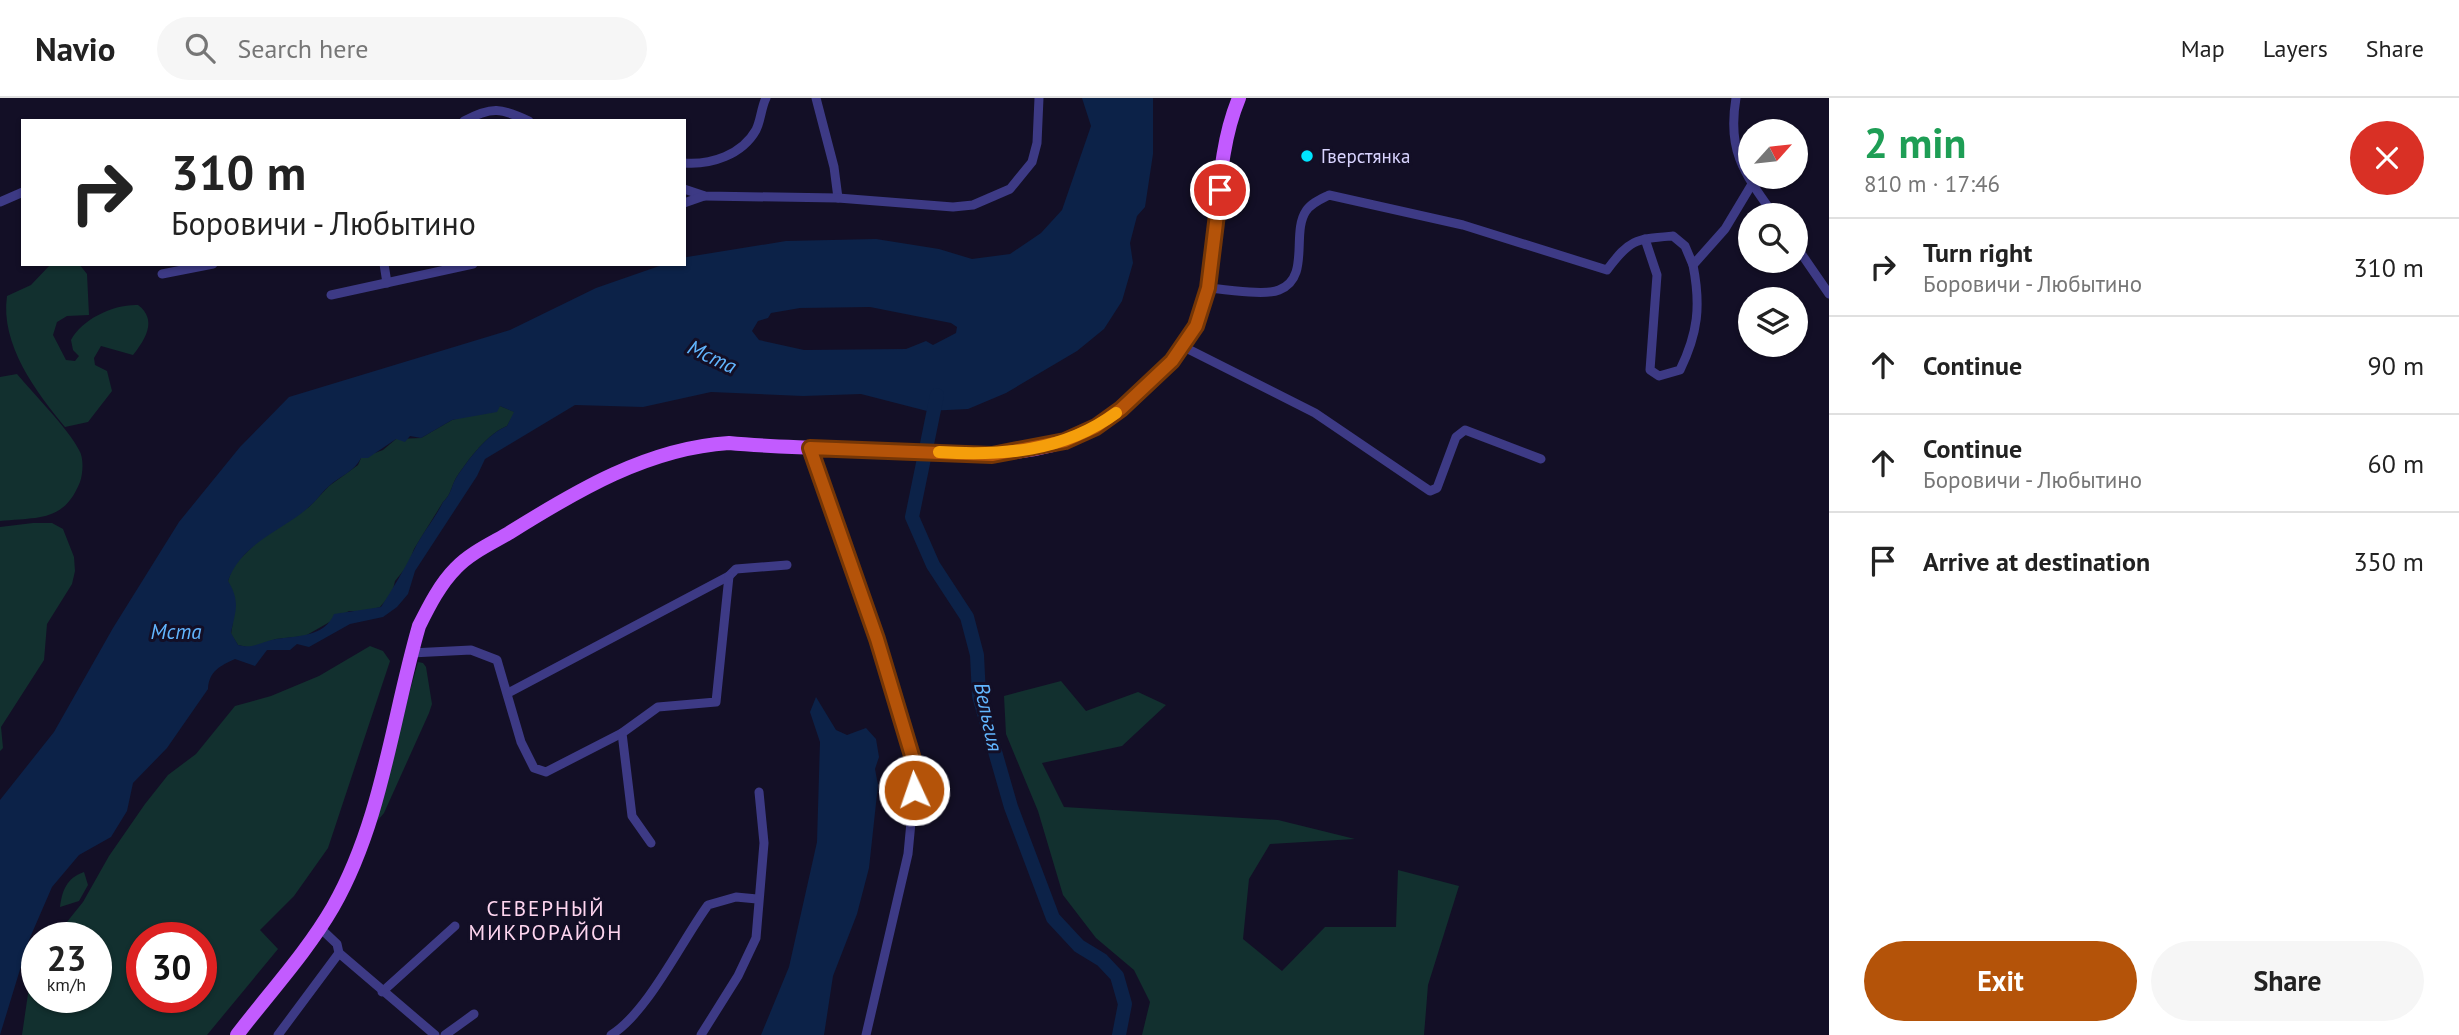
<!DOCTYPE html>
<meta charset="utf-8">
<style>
body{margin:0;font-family:"PT Sans",sans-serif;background:#f6f6f6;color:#222;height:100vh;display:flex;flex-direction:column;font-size:26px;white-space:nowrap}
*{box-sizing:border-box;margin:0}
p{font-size:23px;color:#767676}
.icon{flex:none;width:38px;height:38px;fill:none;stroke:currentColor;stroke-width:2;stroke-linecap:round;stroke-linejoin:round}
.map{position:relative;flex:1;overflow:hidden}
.drawer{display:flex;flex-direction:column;background:#fff;width:630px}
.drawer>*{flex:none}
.guide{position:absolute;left:21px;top:21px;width:665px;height:147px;border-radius:0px;box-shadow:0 2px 5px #0004;background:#fff;color:#222;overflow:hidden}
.needle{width:46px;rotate:63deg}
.controls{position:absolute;left:1738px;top:21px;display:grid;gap:14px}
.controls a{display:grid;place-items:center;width:70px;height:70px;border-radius:50%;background:#fff;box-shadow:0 2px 5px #0004;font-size:35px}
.speed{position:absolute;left:21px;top:824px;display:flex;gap:14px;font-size:35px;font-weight:700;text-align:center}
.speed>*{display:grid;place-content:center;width:91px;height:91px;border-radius:50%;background:#fff;box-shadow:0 2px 5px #0004;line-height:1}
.speed small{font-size:18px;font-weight:400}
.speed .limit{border:10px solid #d22;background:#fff;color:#111}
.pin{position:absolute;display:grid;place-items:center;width:60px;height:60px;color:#fff;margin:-30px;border:4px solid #fff;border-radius:50%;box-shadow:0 2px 7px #0007}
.me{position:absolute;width:77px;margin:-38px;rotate:357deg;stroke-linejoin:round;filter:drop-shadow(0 0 5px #0008)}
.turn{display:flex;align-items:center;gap:24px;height:147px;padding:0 35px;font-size:32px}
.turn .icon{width:91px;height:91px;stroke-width:2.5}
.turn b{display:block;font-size:49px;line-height:60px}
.round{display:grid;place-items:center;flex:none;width:74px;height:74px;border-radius:37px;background:#f6f6f6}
.headline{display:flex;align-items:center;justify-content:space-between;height:119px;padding:0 35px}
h1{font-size:42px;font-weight:800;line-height:52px;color:#1e9e55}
.primary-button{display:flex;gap:14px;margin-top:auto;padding:14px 35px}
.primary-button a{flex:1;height:80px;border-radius:42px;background:#b45309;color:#fff;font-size:28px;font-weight:800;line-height:80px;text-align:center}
.primary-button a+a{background:#f6f6f6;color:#222}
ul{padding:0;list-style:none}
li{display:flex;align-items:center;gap:21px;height:98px;padding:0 35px;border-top:2px solid #e0e0e0}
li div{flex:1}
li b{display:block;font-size:26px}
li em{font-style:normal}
header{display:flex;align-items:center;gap:42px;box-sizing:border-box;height:98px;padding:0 35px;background:#fff;border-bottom:2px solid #e0e0e0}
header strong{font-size:33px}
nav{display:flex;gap:38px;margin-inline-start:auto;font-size:24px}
.search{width:490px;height:63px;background:#f6f6f6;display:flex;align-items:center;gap:18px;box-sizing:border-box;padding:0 24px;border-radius:38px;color:#767676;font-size:26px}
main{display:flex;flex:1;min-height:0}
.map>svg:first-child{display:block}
.green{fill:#12302f;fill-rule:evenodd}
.water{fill:#0c2248;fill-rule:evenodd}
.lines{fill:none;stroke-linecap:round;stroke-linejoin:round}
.river{stroke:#0c2248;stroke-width:14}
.street{stroke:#3d3a85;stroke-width:9}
.primary{stroke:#c25bff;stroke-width:14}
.route-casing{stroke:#753606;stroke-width:18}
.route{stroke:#b45309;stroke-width:12}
.slow{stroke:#f59e0b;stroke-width:12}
.poi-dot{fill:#00e5ff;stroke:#130f26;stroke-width:2.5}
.labels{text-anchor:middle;stroke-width:6;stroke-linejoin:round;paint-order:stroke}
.poi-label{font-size:19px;fill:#d9d4ff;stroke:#130f26;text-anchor:start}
.water-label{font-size:21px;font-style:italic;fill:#62b6ff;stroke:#130f26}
.neighbourhood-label{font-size:21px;letter-spacing:2px;fill:#ffd6f0;stroke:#130f26}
</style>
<header>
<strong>Navio</strong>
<div class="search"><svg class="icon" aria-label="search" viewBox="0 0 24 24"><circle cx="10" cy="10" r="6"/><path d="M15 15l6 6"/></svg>Search here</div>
<nav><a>Map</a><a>Layers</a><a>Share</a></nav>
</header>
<main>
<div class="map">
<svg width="1829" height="937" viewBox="0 0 1829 937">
<rect width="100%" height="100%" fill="#130f26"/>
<g class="green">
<path d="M 51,166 L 79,166 L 87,176 L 89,217 L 67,218 L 57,224 L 53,237 L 66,262 L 75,263 L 79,258 L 73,252 L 71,242 C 82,221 114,206 138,207 C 158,222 145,242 133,257 L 101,248 L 94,260 L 95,267 L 107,273 L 112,293 L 88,324 L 65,329 C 36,294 0,246 7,198 L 31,187 Z"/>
<path d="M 17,276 C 33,295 70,333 79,352 C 84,360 83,375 80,384 C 64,424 39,419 0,423 L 0,279 Z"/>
<path d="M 500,308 L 515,314 L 507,328 C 487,336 468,362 456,380 C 451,389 451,397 443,404 L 414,451 L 408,467 L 395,483 L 392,495 L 380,509 L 367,513 L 349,513 L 305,538 L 276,541 L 251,550 L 238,547 L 231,536 L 233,523 L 228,483 L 233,468 L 264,437 L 309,409 L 329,388 L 358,367 L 361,360 L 383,352 L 396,341 L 421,340 L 452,322 Z"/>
<polygon points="33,425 52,425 63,431 74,459 75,473 72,486 47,526 44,562 1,629 3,650 0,653 0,429"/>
<path d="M 370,548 L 383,553 L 390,563 L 328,750 L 294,798 L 260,832 L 278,851 L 207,937 L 22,937 L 29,889 L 37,874 L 37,900 L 96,900 L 96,840 L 54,840 L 83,804 L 109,758 L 145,706 L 168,677 L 196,656 L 235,608 L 271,598 L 319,578 ZM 201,840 L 201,900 L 142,900 L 142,840 Z"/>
<polygon points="418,564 423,565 426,569 432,606 429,615 384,715 372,729"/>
<polygon points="1061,583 1086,613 1138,594 1166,607 1122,648 1042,665 1064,709 1278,722 1355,741 1270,746 1249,781 1243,841 1282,873 1325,829 1396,829 1398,772 1459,788 1428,887 1424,937 1142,937 1150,904 1134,872 1096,840 1063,797 1038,713 1006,636 1004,598"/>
<path d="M 84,774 L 88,787 L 79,803 L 60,809 C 62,792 67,780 84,774 Z"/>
</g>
<g class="water">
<path d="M 1082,0 L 1153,0 L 1153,56 L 1145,109 L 1137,118 L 1130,145 L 1133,165 L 1122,203 L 1104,231 L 1077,253 L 1006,295 L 968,311 L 927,313 L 861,296 L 803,298 L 711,294 L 643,309 L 575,307 L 485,361 L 477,378 L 415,473 L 408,496 L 397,509 L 383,519 L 350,526 L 309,549 L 297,546 L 290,552 L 267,552 L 255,568 L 235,561 C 220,568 209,573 208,591 L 167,650 L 133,685 L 127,713 L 111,739 L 79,757 L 52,789 L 29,842 L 0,937 L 0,702 L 54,634 L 113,530 L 179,424 L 240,349 L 289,299 L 510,232 L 596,190 L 665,166 L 684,166 L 684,160 L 687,159 L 786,143 L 876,141 L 939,151 L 972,161 L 1010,156 L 1041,135 L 1062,112 L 1091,28 ZM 870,209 L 951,225 L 957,229 L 956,235 L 933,247 L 926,243 L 906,251 L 804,252 L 759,242 L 752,233 L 758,223 L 768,220 L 771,215 L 800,210 ZM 500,308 L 514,314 L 507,328 C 487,336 468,362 456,380 C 451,389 451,397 443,404 C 435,421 422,435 414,452 C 404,472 393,490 381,509 L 334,516 C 325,539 296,538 276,541 C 260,544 254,551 238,547 L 231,535 C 235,514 241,504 228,483 C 242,444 283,433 310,408 C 317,402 322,394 329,388 C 340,378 355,373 361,360 L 368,360 L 396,341 L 405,344 L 410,338 L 421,340 L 452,322 L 497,314 Z"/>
<polygon points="816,599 836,632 847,637 866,630 876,641 879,659 875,671 878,687 869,770 857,816 833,878 824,937 761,937 789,869 817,744 820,644 810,614"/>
</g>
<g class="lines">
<polyline class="river" points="937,297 912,419 933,467 967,519 977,557 979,598 1011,709 1053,820 1079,848 1102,862 1117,878 1125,906 1119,937"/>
<g class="street">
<polyline points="816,0 834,69 838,100"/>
<path d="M 1736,0 C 1727,53 1744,75 1774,117"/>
<path d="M 464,23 C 492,8 501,10 529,23"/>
<path d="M 684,65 C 711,67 742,57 756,32 C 761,22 761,10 766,0"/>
<polyline points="684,91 705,98 838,100 953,109 973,107 1010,91 1032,64 1037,45 1039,0"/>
<polyline points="0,104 23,94"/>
<polyline points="684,105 704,98"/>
<path d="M 1645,141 L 1657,177 L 1650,272 L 1659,278 L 1680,272 C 1698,235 1701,208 1693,167"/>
<polyline points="1796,148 1829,196"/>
<polyline points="384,166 387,185"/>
<polyline points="162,176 213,166"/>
<path d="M 1207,190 C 1225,191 1264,198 1279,192 C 1311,180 1291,135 1306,113 C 1311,105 1321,101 1329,97 L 1463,127 L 1607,172 C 1630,141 1635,141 1673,138 L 1685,148 L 1693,167 L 1725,131 L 1752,86"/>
<polyline points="331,197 473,166"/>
<polyline points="1184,249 1315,315 1430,393 1437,390 1456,339 1465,332 1541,361"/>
<polyline points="810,350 877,541 916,671 908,756 866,937"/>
<polyline points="411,555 471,552 497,562 521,644 534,670 546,674 622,635"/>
<polyline points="508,595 729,478 736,471 787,467"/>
<polyline points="651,745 632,718 622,635 658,609 716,604 729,478"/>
<polyline points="339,855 435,937"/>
<polyline points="382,894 455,828"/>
<polyline points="278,937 339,855 337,846 319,829"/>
<polyline points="445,937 474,916"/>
<path d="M 611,937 C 648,914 681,844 708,807 L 736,799 L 757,801"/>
<polyline points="701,937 738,878 756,840 764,745 759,694"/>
</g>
<path class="primary" d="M 237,937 C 269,895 307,854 333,809 C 382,723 392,621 419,528 C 429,508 440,486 456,470 C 470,455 492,445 509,435 C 576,393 648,350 729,345 C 781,350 835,350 888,352 C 952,354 1020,365 1081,337 C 1108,325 1132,303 1153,282 C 1173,261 1192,242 1201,214 C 1223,145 1211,67 1239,0"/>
</g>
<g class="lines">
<defs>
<polyline id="route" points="914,692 916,671 877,541 810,350 992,357 1065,343 1096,329 1121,311 1172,263 1196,228 1208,190 1220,92"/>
</defs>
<use href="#route" class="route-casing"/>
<use href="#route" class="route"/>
<path class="slow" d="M 939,354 C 1002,358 1063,354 1116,315"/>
</g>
<circle class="poi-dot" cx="1307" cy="58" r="7"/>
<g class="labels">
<g class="poi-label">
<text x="1321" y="65">Гверстянка</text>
</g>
<g class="water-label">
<text transform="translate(712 259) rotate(25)" y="7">Мста</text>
<text x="176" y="541">Мста</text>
<text transform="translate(988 619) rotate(78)" y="7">Вельгия</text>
</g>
<g class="neighbourhood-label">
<text x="546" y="818">СЕВЕРНЫЙ<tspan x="546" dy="24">МИКРОРАЙОН</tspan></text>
</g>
</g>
</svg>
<div class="controls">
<a><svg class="needle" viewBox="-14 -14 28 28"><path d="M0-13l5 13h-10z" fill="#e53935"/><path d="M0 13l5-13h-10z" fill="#767676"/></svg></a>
<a><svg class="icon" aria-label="search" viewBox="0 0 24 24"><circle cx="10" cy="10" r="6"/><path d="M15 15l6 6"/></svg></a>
<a><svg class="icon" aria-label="layers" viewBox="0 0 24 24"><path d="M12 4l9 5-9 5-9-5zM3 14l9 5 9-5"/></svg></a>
</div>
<div class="speed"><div>23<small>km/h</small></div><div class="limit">30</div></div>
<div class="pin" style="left:1220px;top:92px;background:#d93025"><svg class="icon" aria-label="arrive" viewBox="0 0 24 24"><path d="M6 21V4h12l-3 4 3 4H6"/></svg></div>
<svg class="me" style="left:914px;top:692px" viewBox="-20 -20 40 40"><circle r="17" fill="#b45309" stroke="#fff" stroke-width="3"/><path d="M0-11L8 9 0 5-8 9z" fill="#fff"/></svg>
<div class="guide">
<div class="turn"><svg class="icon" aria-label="right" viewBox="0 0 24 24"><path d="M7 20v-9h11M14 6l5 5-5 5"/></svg><div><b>310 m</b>Боровичи - Любытино</div></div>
</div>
</div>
<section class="drawer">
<div class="headline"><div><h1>2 min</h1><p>810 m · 17:46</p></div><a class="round" style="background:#d93025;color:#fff"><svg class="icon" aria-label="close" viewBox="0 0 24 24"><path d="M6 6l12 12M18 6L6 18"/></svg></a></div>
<ul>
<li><svg class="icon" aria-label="right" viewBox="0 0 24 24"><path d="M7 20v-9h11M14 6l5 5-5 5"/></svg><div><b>Turn right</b><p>Боровичи - Любытино</p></div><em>310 m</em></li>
<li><svg class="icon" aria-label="ahead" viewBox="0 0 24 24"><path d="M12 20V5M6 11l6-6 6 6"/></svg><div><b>Continue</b></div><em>90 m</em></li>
<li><svg class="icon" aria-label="ahead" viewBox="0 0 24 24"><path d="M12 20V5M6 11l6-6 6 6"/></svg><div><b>Continue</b><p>Боровичи - Любытино</p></div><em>60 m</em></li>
<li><svg class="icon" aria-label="arrive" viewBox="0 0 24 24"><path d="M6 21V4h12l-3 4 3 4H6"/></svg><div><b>Arrive at destination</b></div><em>350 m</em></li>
</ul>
<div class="primary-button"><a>Exit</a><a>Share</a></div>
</section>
</main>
